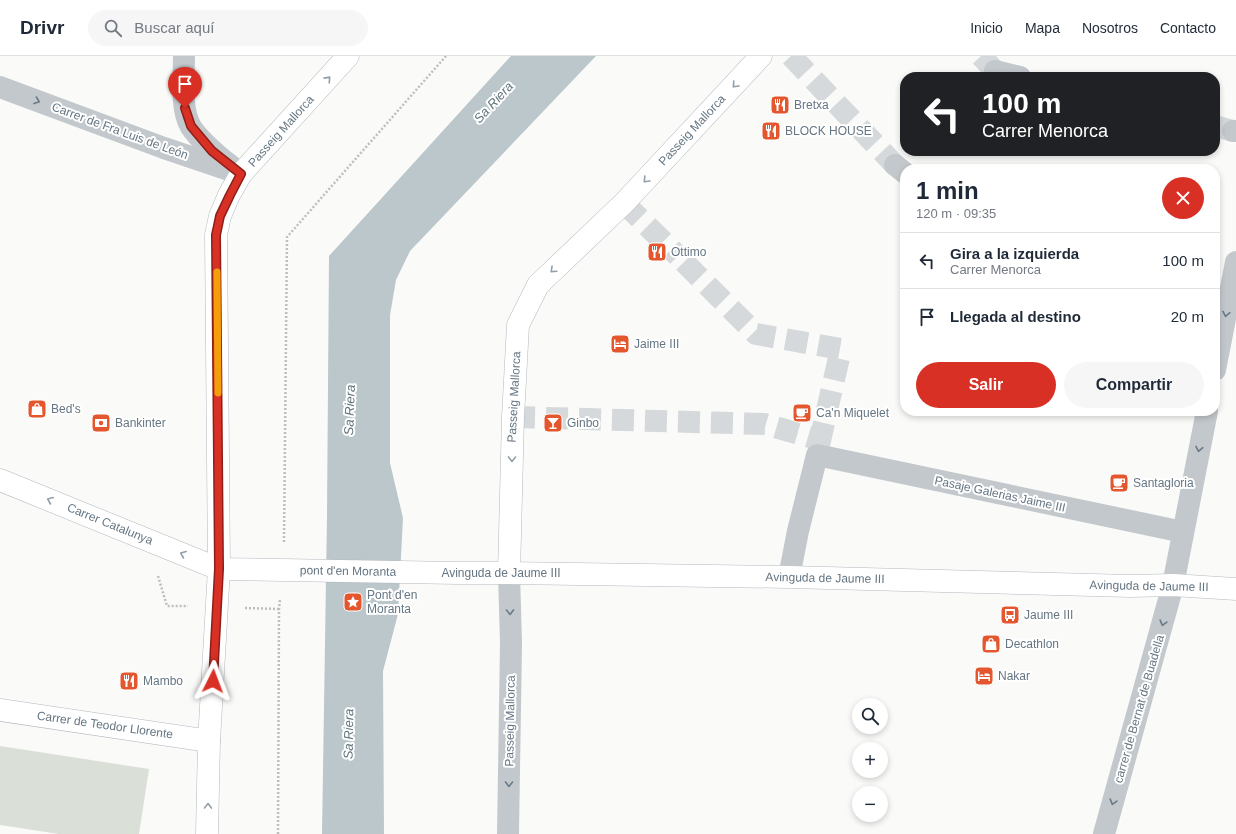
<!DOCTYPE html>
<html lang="es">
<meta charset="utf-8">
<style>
body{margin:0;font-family:Arial,sans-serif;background:#f6f6f7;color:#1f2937;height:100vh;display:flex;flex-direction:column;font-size:15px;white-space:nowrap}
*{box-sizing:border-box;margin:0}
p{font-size:13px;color:#747a83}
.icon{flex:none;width:22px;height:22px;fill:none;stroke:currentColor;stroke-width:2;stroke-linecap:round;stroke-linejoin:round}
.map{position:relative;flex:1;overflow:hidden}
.side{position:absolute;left:900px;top:108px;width:320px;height:252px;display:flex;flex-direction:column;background:#fff;border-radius:16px;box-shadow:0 2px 6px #0003}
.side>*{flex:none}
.hud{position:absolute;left:900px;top:16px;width:320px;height:84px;border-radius:16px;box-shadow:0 2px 6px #0003;background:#202124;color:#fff;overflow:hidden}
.controls{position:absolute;left:852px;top:642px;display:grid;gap:8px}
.controls a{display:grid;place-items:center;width:36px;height:36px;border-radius:50%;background:#fff;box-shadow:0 2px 6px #0003;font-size:20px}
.pin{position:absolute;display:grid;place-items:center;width:34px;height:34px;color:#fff;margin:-41px -17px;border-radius:50% 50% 50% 0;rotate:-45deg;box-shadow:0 0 4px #0007}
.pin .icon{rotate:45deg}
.me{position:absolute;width:44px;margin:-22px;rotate:3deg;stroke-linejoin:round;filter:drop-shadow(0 0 3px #0008)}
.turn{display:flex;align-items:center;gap:14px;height:84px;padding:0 16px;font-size:18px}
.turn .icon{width:52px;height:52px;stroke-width:2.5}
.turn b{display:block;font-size:28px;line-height:34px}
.round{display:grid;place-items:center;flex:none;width:42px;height:42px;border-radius:21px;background:#f6f6f7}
.summary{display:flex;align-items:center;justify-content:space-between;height:68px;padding:0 16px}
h1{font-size:24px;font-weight:700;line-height:30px}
.button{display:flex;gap:8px;margin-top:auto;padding:8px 16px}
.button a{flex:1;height:46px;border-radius:24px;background:#d93025;color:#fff;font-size:16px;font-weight:700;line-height:46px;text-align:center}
.button a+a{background:#f6f6f7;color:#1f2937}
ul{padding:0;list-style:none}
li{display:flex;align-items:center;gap:12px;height:56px;padding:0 16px;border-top:1px solid #e0e1e3}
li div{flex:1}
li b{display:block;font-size:15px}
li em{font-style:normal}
header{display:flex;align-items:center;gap:24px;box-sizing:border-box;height:56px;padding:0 20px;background:#fff;border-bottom:1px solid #e0e1e3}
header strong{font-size:19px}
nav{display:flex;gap:22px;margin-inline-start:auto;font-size:14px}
.search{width:280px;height:36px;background:#f6f6f7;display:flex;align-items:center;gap:10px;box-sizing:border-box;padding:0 14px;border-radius:22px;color:#747a83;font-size:15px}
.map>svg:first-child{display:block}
.green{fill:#dadfd7}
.water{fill:#bbc7cb}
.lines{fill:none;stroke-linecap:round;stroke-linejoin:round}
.street-tunnel{stroke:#d5d9db;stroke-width:22;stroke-dasharray:22 11;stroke-linecap:butt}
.secondary-casing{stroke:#b3babf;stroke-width:23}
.path{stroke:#bbbfc2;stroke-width:2.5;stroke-dasharray:2 2;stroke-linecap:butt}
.street{stroke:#c3c8cc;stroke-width:22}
.secondary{stroke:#fff;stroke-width:22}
.oneway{stroke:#939fa8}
.oneway2{stroke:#6a7a87}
.route-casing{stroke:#8d1f18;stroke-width:10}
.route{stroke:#d93025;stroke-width:7}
.slow{stroke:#f59e0b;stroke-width:7}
.labels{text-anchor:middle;stroke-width:4;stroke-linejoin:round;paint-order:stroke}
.poi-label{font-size:12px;fill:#657683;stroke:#fff;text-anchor:start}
.street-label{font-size:12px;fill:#657683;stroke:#fff}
.water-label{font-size:13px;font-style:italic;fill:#60757c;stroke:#fff}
</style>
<header>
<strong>Drivr</strong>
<div class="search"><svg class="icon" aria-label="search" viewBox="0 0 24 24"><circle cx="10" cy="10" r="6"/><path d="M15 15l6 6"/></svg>Buscar aquí</div>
<nav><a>Inicio</a><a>Mapa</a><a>Nosotros</a><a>Contacto</a></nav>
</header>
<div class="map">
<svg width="1236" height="778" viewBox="0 0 1236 778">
<rect width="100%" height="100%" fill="#fafaf8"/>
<polygon class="green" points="0,690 149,713 139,778 59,778 0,769"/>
<polygon class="water" points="511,0 596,0 410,195 396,224 390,259 390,407 403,462 398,558 383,615 384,778 322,778 327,460 329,200"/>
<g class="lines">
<g class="street-tunnel">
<polyline points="791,0 895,109"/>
<polyline points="981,0 995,15"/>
<polyline points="1215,70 1233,75"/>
<polyline points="624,147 678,200"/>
<polyline points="684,206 756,278 841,293 817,398"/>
<polyline points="513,361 765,368 820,384"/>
</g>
<defs>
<g id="secondary">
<polyline points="0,424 219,513 457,517 509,517 789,521 1130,530 1173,529 1236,533"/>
<polyline points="509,517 513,361 518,269 538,229 624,147 761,0"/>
<polyline points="0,654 209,685"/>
<polyline points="207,778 209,685 219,513 216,179 220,160 229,139 241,118 348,0"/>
</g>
</defs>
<use href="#secondary" class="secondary-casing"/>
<g class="path">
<polyline points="284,486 287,181 446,0"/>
<polyline points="158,520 167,550 188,550"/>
<polyline points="245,552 279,553"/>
<polyline points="278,778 279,553 280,543"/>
</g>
<g class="street">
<path d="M 184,0 C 184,20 180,53 191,71 C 201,86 217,99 231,110"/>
<polyline points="995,15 1020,21"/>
<polyline points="0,31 164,92 241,118"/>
<polyline points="1233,75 1236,75"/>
<polyline points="895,109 905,117"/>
<polyline points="1215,314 1236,206"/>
<polyline points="789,521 798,475 817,399 1183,476"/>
<polyline points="508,778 511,587 509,517"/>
<polyline points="1104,778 1173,529 1207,355"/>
</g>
<use href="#secondary" class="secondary"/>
</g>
<defs><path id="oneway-chevron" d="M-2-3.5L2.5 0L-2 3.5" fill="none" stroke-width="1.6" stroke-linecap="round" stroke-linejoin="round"/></defs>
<g class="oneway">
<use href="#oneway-chevron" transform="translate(328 23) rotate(-48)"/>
<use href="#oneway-chevron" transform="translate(735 29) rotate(133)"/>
<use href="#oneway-chevron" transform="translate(646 124) rotate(133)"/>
<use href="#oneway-chevron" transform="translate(553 214) rotate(137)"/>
<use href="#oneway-chevron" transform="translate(512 403) rotate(91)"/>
<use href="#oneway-chevron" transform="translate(50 444) rotate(-158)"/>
<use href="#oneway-chevron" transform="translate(183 498) rotate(-158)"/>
<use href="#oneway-chevron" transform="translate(208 750) rotate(-89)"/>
</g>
<g class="oneway2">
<use href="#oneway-chevron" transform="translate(37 45) rotate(20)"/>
<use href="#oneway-chevron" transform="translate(1226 258) rotate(101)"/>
<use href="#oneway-chevron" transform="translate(1199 393) rotate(101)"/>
<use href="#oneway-chevron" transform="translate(510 556) rotate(89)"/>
<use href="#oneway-chevron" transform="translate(1163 567) rotate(106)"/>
<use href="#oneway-chevron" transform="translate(509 728) rotate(91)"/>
<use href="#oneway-chevron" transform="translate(1113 746) rotate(106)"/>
</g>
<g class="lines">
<defs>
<polyline id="route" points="185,52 191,70 212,95 241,118 230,139 220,160 216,179 219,513 213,625"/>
</defs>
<use href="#route" class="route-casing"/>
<use href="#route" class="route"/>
<polyline class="slow" points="217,216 218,337"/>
</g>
<defs>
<symbol id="restaurant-square" viewBox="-11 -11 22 22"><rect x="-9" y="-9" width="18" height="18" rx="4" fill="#e4572e" stroke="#fff"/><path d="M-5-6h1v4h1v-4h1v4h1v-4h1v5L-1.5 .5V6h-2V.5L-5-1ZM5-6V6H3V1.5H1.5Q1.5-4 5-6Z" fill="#fff"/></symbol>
<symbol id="hotel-square" viewBox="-11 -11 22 22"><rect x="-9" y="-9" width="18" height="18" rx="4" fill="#e4572e" stroke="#fff"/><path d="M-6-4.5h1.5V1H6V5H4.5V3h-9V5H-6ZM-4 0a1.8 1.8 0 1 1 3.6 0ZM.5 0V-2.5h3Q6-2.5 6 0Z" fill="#fff"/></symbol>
<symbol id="shop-square" viewBox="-11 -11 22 22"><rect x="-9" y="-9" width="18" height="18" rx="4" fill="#e4572e" stroke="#fff"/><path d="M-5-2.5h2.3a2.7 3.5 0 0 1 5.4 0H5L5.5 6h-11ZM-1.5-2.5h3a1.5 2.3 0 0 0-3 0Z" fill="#fff"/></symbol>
<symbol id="cafe-square" viewBox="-11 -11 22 22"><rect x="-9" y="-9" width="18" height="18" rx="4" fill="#e4572e" stroke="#fff"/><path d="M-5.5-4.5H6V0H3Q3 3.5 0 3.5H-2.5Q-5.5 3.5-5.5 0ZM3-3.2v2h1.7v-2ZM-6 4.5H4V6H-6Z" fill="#fff"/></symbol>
<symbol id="bank-square" viewBox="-11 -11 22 22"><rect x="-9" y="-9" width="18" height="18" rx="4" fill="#e4572e" stroke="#fff"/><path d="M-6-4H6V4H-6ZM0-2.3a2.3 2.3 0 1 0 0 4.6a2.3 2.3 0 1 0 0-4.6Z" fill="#fff"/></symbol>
<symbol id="bar-square" viewBox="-11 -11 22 22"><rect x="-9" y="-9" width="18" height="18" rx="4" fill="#e4572e" stroke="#fff"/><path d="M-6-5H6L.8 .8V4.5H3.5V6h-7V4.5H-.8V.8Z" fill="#fff"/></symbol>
<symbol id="sight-square" viewBox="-11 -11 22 22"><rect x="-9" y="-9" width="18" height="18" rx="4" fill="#e4572e" stroke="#fff"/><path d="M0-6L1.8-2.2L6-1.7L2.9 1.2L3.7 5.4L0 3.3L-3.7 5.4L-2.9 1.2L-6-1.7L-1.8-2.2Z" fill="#fff"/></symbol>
<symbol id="bus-square" viewBox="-11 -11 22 22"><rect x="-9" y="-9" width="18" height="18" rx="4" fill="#e4572e" stroke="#fff"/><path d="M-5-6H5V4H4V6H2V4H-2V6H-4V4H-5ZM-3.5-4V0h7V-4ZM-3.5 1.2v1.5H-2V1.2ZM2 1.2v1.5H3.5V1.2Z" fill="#fff"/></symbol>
</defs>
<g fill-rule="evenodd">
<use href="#restaurant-square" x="769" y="38" width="22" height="22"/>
<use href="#restaurant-square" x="760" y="64" width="22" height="22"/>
<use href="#restaurant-square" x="646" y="185" width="22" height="22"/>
<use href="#hotel-square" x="609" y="277" width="22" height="22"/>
<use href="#shop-square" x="26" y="342" width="22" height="22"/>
<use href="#cafe-square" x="791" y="346" width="22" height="22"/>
<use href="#bank-square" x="90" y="356" width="22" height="22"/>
<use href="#bar-square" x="542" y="356" width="22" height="22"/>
<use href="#cafe-square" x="1108" y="416" width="22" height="22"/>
<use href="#sight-square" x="342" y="535" width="22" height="22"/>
<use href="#bus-square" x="999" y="548" width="22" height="22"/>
<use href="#shop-square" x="980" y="577" width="22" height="22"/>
<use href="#hotel-square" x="973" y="609" width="22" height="22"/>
<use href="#restaurant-square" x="118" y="614" width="22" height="22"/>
</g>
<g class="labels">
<g class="poi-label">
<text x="794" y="53">Bretxa</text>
<text x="785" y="79">BLOCK HOUSE</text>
<text x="671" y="200">Ottimo</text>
<text x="634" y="292">Jaime III</text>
<text x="51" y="357">Bed's</text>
<text x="816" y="361">Ca'n Miquelet</text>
<text x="115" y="371">Bankinter</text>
<text x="567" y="371">Ginbo</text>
<text x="1133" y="431">Santagloria</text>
<text x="367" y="543">Pont d'en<tspan x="367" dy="14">Moranta</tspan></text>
<text x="1024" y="563">Jaume III</text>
<text x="1005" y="592">Decathlon</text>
<text x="998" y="624">Nakar</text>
<text x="143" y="629">Mambo</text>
</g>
<g class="street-label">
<text transform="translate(692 74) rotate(-47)" y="4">Passeig Mallorca</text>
<text transform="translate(120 75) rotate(20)" y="4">Carrer de Fra Luis de León</text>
<text transform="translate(281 75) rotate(-48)" y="4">Passeig Mallorca</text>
<text transform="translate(514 341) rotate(-87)" y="4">Passeig Mallorca</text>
<text transform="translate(1000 438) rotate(12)" y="4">Pasaje Galerias Jaime III</text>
<text transform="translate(110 468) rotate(22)" y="4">Carrer Catalunya</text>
<text transform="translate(348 515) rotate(1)" y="4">pont d'en Moranta</text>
<text x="501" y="521">Avinguda de Jaume III</text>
<text transform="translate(825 522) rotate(1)" y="4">Avinguda de Jaume III</text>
<text transform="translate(1149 530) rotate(1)" y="4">Avinguda de Jaume III</text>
<text transform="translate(1139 653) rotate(-74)" y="4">carrer de Bernat de Buadella</text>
<text transform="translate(510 665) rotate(-89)" y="4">Passeig Mallorca</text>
<text transform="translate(105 669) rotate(8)" y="4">Carrer de Teodor Llorente</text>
</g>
<g class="water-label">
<text transform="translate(493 46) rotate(-47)" y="5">Sa Riera</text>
<text transform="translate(349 354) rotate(-88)" y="5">Sa Riera</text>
<text transform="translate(348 678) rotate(-89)" y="5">Sa Riera</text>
</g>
</g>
</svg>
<div class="controls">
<a><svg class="icon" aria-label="search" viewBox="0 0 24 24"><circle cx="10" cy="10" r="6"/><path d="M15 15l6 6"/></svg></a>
<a>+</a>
<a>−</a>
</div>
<div class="pin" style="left:185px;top:52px;background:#d93025"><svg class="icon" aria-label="arrive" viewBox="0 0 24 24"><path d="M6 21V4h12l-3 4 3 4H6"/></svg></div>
<svg class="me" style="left:213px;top:625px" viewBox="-20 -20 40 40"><path d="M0-17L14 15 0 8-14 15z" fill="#d93025" stroke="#fff" stroke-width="4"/></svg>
<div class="hud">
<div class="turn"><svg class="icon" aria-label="left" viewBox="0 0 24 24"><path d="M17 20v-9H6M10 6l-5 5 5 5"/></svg><div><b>100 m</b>Carrer Menorca</div></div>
</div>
<section class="side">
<div class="summary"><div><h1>1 min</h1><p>120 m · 09:35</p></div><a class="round" style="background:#d93025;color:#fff"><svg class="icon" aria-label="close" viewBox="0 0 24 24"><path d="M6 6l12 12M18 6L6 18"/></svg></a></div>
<ul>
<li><svg class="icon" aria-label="left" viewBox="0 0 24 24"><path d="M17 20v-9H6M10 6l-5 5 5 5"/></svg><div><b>Gira a la izquierda</b><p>Carrer Menorca</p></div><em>100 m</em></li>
<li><svg class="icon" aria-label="arrive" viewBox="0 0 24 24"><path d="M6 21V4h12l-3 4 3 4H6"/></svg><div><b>Llegada al destino</b></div><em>20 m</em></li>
</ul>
<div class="button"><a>Salir</a><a>Compartir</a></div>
</section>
</div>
